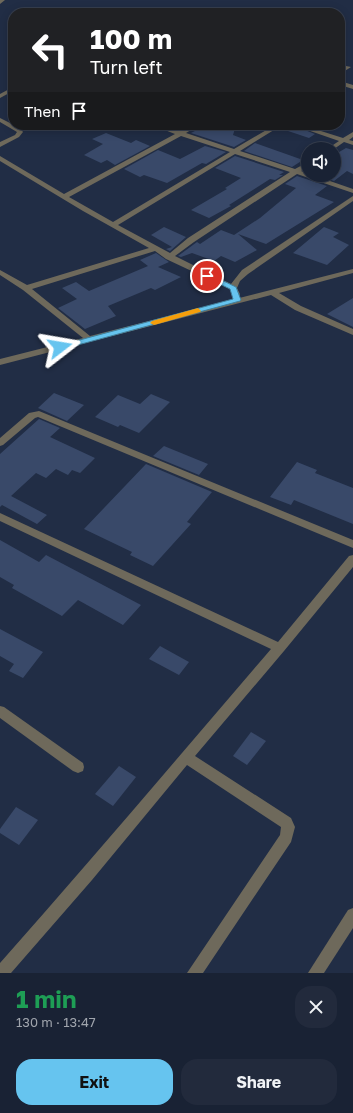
<!DOCTYPE html>
<meta charset="utf-8">
<style>
body{margin:0;font-family:"Golos Text",sans-serif;background:#222a3c;color:#f1f3f6;height:100vh;display:flex;flex-direction:column;font-size:15px;white-space:nowrap}
*{box-sizing:border-box;margin:0}
p{font-size:13px;color:#9fa4ac}
.icon{flex:none;width:22px;height:22px;fill:none;stroke:currentColor;stroke-width:2;stroke-linecap:round;stroke-linejoin:round}
.map{position:relative;height:973px;overflow:hidden}
.sheet{display:flex;flex-direction:column;background:#192234;flex:1}
.sheet>*{flex:none}
.hud{position:absolute;left:8px;top:8px;width:337px;height:122px;border-radius:16px;box-shadow:0 2px 10px #0003,0 0 0 1px #373f4f;background:#202124;color:#fff;overflow:hidden}
.controls{position:absolute;left:301px;top:142px;display:grid;gap:8px}
.controls a{display:grid;place-items:center;width:40px;height:40px;border-radius:50%;background:#192234;box-shadow:0 2px 10px #0003,0 0 0 1px #373f4f;font-size:20px}
.pin{position:absolute;display:grid;place-items:center;width:34px;height:34px;color:#fff;margin:-17px;border:2px solid #fff;border-radius:50%;box-shadow:0 1px 4px #0007}
.me{position:absolute;width:44px;margin:-22px;rotate:76deg;stroke-linejoin:round;filter:drop-shadow(0 0 3px #0008)}
.turn{display:flex;align-items:center;gap:14px;height:84px;padding:0 16px;font-size:18px}
.turn .icon{width:52px;height:52px;stroke-width:2.5}
.turn b{display:block;font-size:28px;line-height:34px}
.then{display:flex;align-items:center;height:38px;padding:0 16px;background:#0003;gap:8px;font-size:15px}
.round{display:grid;place-items:center;flex:none;width:42px;height:42px;border-radius:16px;background:#222a3c}
.overview{display:flex;align-items:center;justify-content:space-between;height:68px;padding:0 16px}
h1{font-size:24px;font-weight:700;line-height:30px;color:#1e9e55}
.button{display:flex;gap:8px;margin-top:auto;padding:8px 16px}
.button a{flex:1;height:46px;border-radius:16px;background:#66c4ef;color:#111;font-size:16px;font-weight:700;line-height:46px;text-align:center}
.button a+a{background:#222a3c;color:#f1f3f6}
.map>svg:first-child{display:block}
.building{fill:#394969}
.lines{fill:none;stroke-linecap:round;stroke-linejoin:round}
.minor{fill:#6e695b;fill-rule:evenodd}
.route{fill:#66c4ef;stroke:#427f9b}
.slow{fill:#f59e0b}
</style>
<div class="map">
<svg width="353" height="973" viewBox="0 0 353 973">
<rect width="100%" height="100%" fill="#212d45"/>
<g class="building">
<polygon points="207,125 236,125 233,135 246,140 234,147 191,133"/>
<polygon points="283,125 292,125 315,134 309,138 279,128"/>
<polygon points="106,133 131,143 136,140 150,146 115,165 107,160 101,163 84,155 103,144 92,139"/>
<polygon points="255,143 303,160 292,167 244,151"/>
<polygon points="205,146 226,152 206,164 202,163 167,183 144,175 140,177 124,169 158,150 180,159"/>
<polygon points="346,148 353,150 353,174 347,171 334,181 317,175 334,175 334,155"/>
<polygon points="235,156 284,172 279,175 283,175 275,180 270,179 229,205 231,206 209,218 191,210 227,189 225,188 241,178 215,168"/>
<polygon points="297,176 327,186 315,195 334,202 266,244 238,234 257,250 235,262 221,256 214,261 192,253 181,257 178,256 197,242 200,244 221,230 234,235 260,218 296,188 285,184"/>
<polygon points="164,227 186,237 170,251 166,249 172,247 151,235"/>
<polygon points="324,227 339,233 333,237 349,245 327,265 293,253"/>
<polygon points="156,253 169,262 158,267 181,277 155,290 151,288 108,306 116,316 85,329 58,308 77,299 62,288 76,282 89,291 148,266 140,260"/>
<polygon points="353,298 353,327 327,314"/>
<polygon points="54,393 84,405 67,421 38,408"/>
<polygon points="151,394 170,402 139,433 120,425 118,427 95,417 118,395 140,404"/>
<polygon points="39,419 60,428 50,437 95,458 80,473 72,470 68,475 56,469 46,478 36,473 11,496 47,515 37,524 2,505 0,507 0,454"/>
<polygon points="164,446 208,464 199,475 153,456"/>
<polygon points="297,462 317,470 315,473 353,488 353,524 294,500 291,505 270,497"/>
<polygon points="146,464 212,492 187,522 191,524 153,566 130,555 132,552 84,529"/>
<polygon points="0,540 39,562 46,555 141,605 123,625 78,600 62,616 12,588 14,585 0,577"/>
<polygon points="0,629 43,652 23,678 9,671 14,664 0,656"/>
<polygon points="160,646 189,662 179,675 149,659"/>
<polygon points="251,732 266,741 247,765 233,756"/>
<polygon points="119,766 136,777 113,806 95,794"/>
<polygon points="16,807 38,820 19,845 0,833 0,829"/>
</g>
<g class="lines">
<g class="minor">
<polygon points="0,0 5,0 0,4"/>
<polygon points="346,66 351,67 340,74 340,70"/>
<polygon points="340,81 353,85 353,89 340,85"/>
<polygon points="13,87 13,91 0,98 0,94"/>
<polygon points="0,118 20,128 23,132 19,137 0,147 0,142 15,135 17,132 0,122"/>
<path d="M 152,125 L 161,125 L 180,131 L 191,125 L 199,125 L 186,133 L 234,149 L 275,125 L 282,125 L 240,151 L 295,169 L 308,162 L 308,167 L 301,171 L 353,189 L 353,193 L 297,174 L 194,242 L 175,256 L 231,284 L 242,270 L 353,196 L 353,201 L 248,274 L 240,281 L 237,288 L 240,294 L 239,296 L 233,296 L 230,289 L 166,259 L 155,251 L 32,289 L 90,336 L 353,269 L 353,273 L 279,293 L 301,306 L 353,329 L 353,335 L 295,310 L 271,295 L 0,365 L 0,359 L 83,338 L 23,290 L 0,275 L 0,270 L 27,285 L 149,248 L 83,211 L 0,161 L 0,156 L 64,194 L 175,134 ZM 181,136 L 230,152 L 113,222 L 69,197 ZM 235,154 L 290,172 L 188,238 L 170,253 L 118,225 Z"/>
<polygon points="293,125 302,125 343,138 353,132 353,137 349,140 353,141 353,145 344,142 334,149 327,149 339,141"/>
<polygon points="39,411 353,540 353,548 38,417 35,418 3,445 0,446 0,438 29,413"/>
<path d="M 0,513 L 278,642 L 349,556 L 353,555 L 353,567 L 284,651 L 195,756 L 291,818 L 295,827 L 291,842 L 203,973 L 187,973 L 280,835 L 281,827 L 187,765 L 92,880 L 11,973 L 0,973 L 0,963 C 92,859 181,754 271,649 L 0,521 Z"/>
<polygon points="0,706 4,707 83,763 84,767 83,771 78,773 73,771 0,718"/>
<polygon points="353,908 353,928 324,973 308,973 348,910"/>
</g>
</g>
<polygon class="route" points="207,273 236,287 241,300 240,301 63,349 57,349 56,347 57,346 233,299 230,289 205,277 204,276"/>
<polygon class="slow" points="198,308 201,311 200,312 154,325 150,323 152,321"/>
</svg>
<div class="controls">
<a><svg class="icon" aria-label="sound" viewBox="0 0 24 24"><path d="M4 9h4l5-4v14l-5-4H4zM17 9q2 3 0 6"/></svg></a>
</div>
<div class="pin" style="left:207px;top:276px;background:#d93025"><svg class="icon" aria-label="arrive" viewBox="0 0 24 24"><path d="M6 21V4h12l-3 4 3 4H6"/></svg></div>
<svg class="me" style="left:60px;top:347px" viewBox="-20 -20 40 40"><path d="M0-17L14 15 0 8-14 15z" fill="#66c4ef" stroke="#fff" stroke-width="4"/></svg>
<div class="hud">
<div class="turn"><svg class="icon" aria-label="left" viewBox="0 0 24 24"><path d="M17 20v-9H6M10 6l-5 5 5 5"/></svg><div><b>100 m</b>Turn left</div></div>
<div class="then">Then<svg class="icon" aria-label="arrive" viewBox="0 0 24 24"><path d="M6 21V4h12l-3 4 3 4H6"/></svg></div>
</div>
</div>
<section class="sheet">
<div class="overview"><div><h1>1 min</h1><p>130 m · 13:47</p></div><a class="round"><svg class="icon" aria-label="close" viewBox="0 0 24 24"><path d="M6 6l12 12M18 6L6 18"/></svg></a></div>
<div class="button"><a>Exit</a><a>Share</a></div>
</section>
